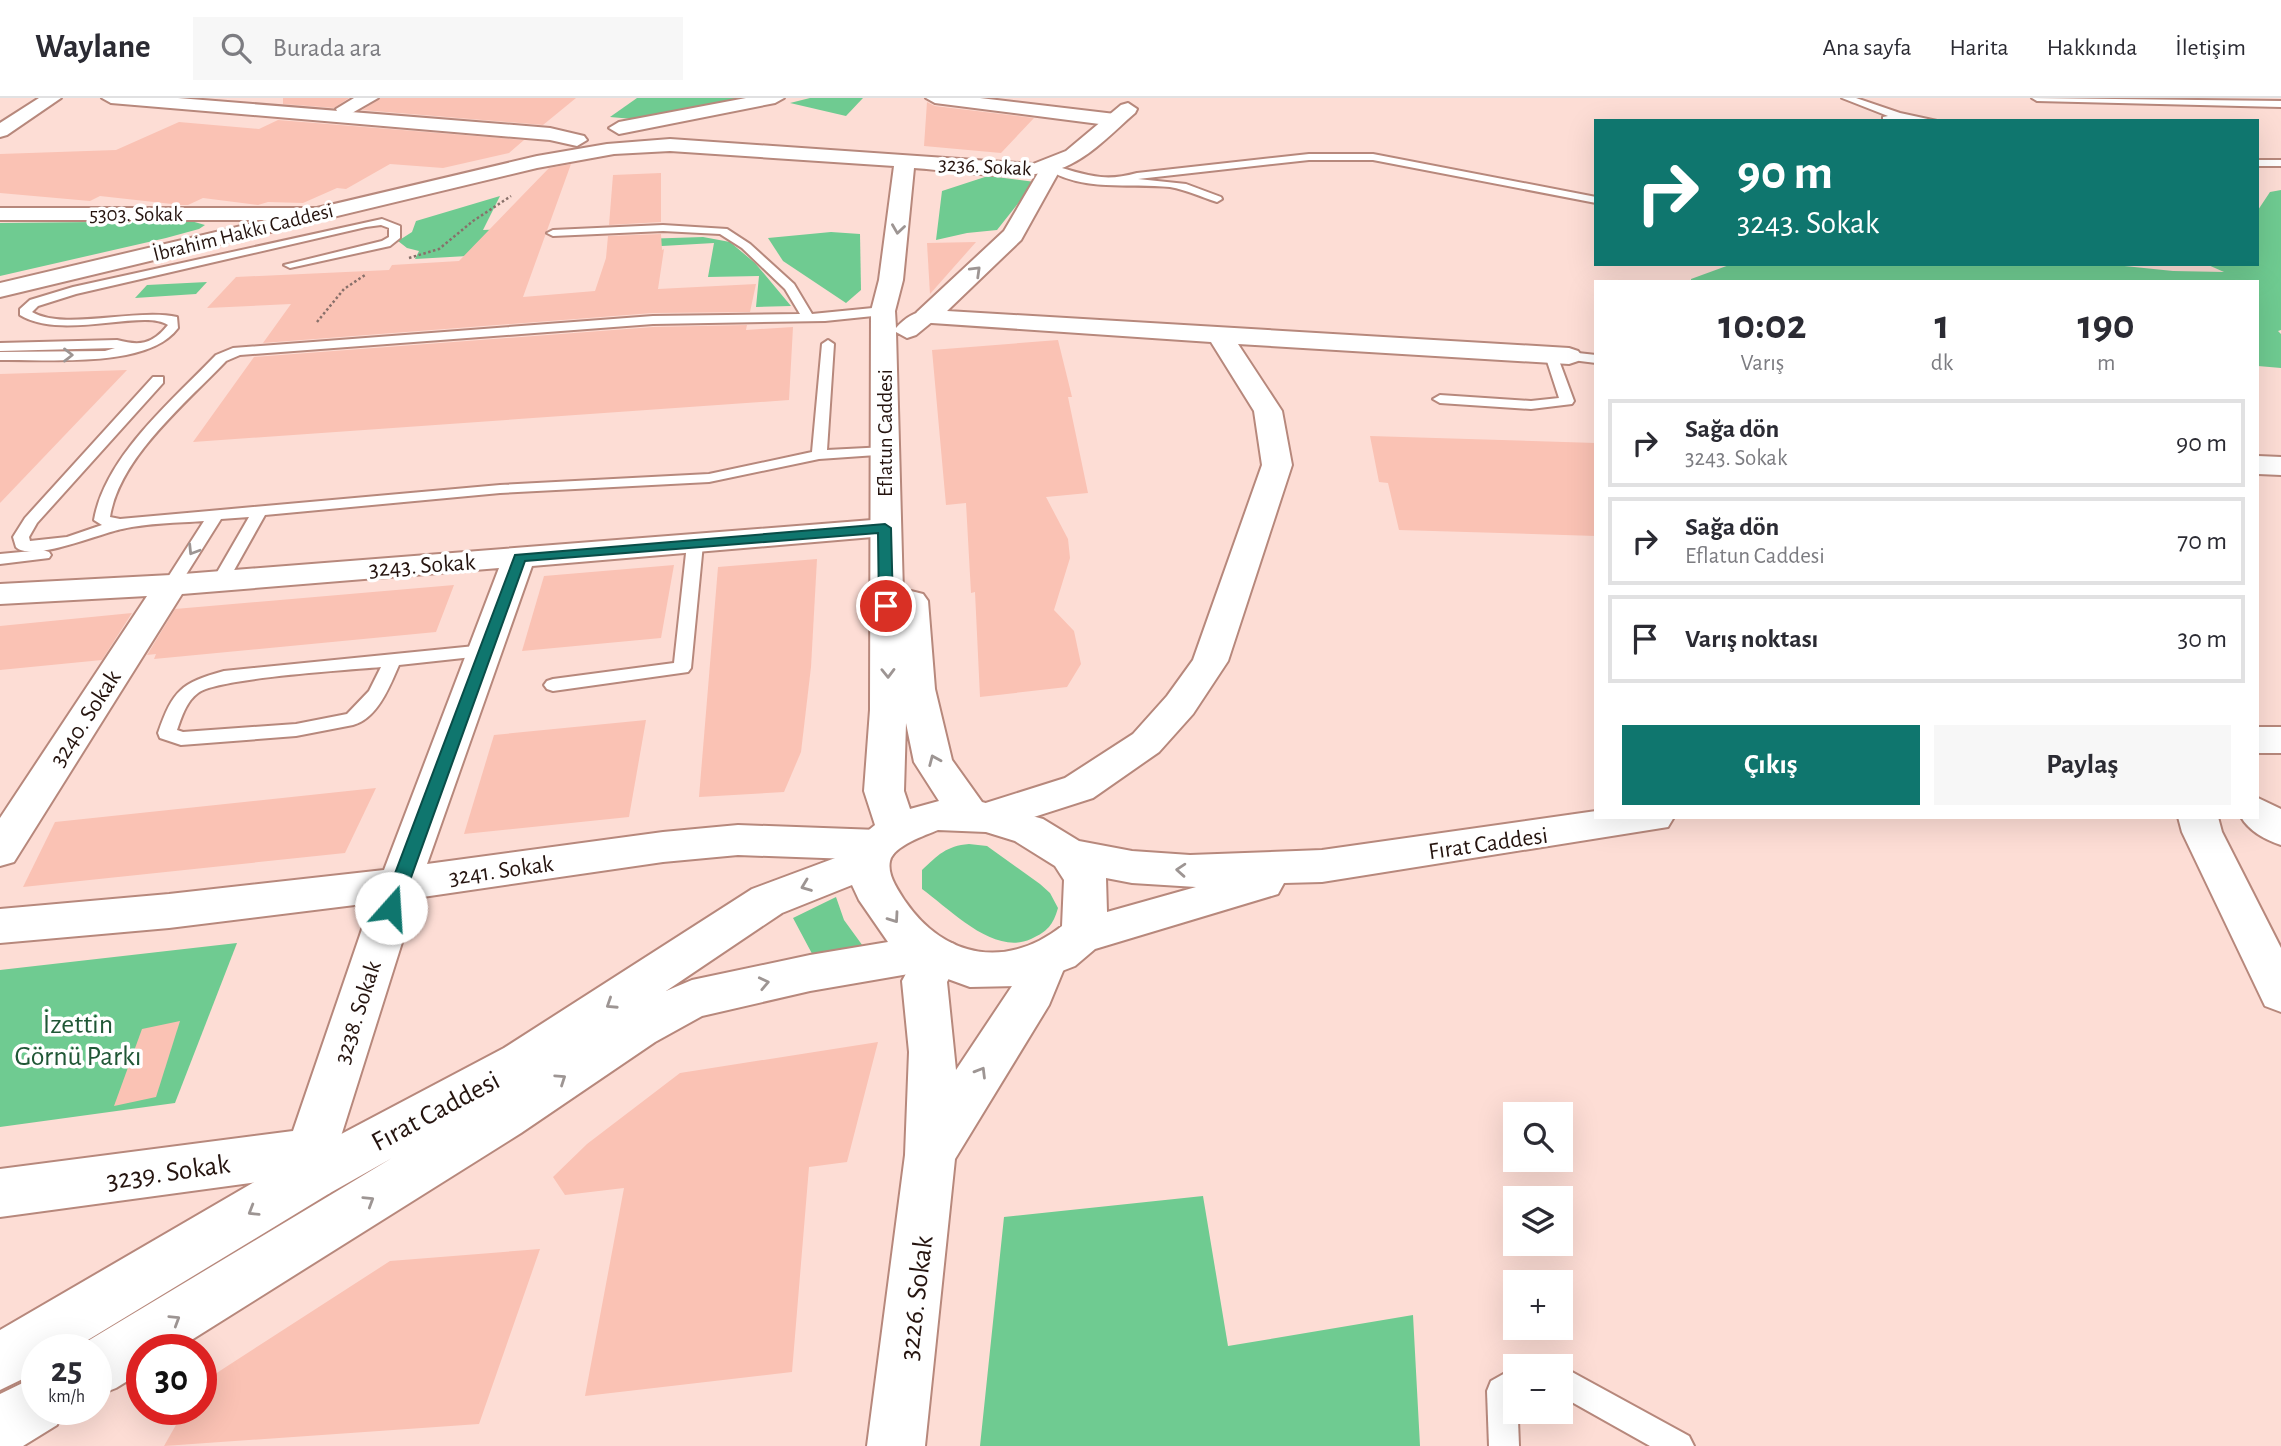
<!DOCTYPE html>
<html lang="tr">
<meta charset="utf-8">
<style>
body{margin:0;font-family:"Alegreya Sans",sans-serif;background:#f7f7f7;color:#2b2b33;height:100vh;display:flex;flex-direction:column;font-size:26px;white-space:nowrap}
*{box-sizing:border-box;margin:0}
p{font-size:23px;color:#7c7c81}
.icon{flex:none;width:38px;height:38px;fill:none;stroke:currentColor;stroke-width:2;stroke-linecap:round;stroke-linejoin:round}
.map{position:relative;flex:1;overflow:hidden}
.side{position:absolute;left:1594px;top:182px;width:665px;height:539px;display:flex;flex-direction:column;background:#fff;border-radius:0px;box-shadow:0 7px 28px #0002}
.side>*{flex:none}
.guide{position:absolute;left:1594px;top:21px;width:665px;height:147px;border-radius:0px;box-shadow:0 7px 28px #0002;background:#0f766e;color:#fff;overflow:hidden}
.fabs{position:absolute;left:1503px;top:1004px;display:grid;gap:14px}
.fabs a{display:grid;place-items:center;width:70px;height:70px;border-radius:0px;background:#fff;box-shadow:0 7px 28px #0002;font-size:35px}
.speed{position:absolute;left:21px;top:1236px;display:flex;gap:14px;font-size:35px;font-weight:700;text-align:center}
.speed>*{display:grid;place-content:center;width:91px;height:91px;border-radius:50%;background:#fff;box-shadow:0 7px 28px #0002;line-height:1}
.speed small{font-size:18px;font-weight:400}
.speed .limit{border:10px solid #d22;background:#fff;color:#111}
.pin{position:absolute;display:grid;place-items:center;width:60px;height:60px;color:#fff;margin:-30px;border:4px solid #fff;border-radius:50%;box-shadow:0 2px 7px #0007}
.me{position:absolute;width:77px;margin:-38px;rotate:19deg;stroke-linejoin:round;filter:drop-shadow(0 0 5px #0008)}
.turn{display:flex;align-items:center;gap:24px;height:147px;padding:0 28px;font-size:32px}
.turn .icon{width:91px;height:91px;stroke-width:2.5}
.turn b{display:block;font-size:49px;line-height:60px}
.eta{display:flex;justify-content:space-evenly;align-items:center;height:119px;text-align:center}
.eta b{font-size:42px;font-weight:700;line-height:49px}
.button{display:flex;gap:14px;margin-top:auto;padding:14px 28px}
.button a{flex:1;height:80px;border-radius:0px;background:#0f766e;color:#fff;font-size:28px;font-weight:700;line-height:80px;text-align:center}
.button a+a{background:#f7f7f7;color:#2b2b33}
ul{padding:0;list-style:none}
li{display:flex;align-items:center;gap:21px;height:88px;margin:0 14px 10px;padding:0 14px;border:4px solid #e1e1e2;border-radius:0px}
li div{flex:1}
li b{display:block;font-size:26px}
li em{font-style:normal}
header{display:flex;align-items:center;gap:42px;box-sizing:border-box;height:98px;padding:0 35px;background:#fff;border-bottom:2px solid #e1e1e2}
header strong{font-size:33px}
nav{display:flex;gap:38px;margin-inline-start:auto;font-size:24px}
.search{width:490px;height:63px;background:#f7f7f7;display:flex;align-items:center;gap:18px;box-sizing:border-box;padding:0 24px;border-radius:0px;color:#7c7c81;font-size:26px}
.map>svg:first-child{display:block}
.green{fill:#6fcb91}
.building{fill:#fac2b4}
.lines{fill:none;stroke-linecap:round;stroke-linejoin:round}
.lane-casing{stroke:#b7887c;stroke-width:4}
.street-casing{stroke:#b7887c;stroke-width:4}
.secondary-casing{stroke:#b7887c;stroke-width:4}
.path{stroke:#88706a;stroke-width:2.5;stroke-dasharray:2.5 2.5;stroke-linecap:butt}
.lane{fill:#fff;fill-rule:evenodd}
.street{fill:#fff;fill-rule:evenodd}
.secondary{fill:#fff;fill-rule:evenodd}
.oneway{stroke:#9d9593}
.route{fill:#0f766e;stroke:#0a4d48;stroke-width:2}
.labels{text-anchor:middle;stroke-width:7;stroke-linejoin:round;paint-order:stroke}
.far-street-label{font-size:21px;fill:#25140f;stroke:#fff}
.street-label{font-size:24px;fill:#25140f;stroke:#fff}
.near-park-label{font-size:28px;fill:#205736;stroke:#fff}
.near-street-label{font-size:28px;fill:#25140f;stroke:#fff}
</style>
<header>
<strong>Waylane</strong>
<div class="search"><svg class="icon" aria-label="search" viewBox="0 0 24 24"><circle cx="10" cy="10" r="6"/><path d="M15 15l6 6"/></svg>Burada ara</div>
<nav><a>Ana sayfa</a><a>Harita</a><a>Hakkında</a><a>İletişim</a></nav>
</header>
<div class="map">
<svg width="2281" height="1348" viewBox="0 0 2281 1348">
<rect width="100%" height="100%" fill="#fdddd5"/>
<g class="green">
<polygon points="637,0 742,0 633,21 610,19"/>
<polygon points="810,0 863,0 846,18 790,5"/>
<polygon points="988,78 1035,84 997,132 967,135 936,142 942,93"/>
<polygon points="2281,92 2281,232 2278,233 2281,236 2281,270 2258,268 2258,184 1691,184 1691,181 1732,166 2105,166 2173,173 2224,174 2206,166 2258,166 2258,112 2270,94"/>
<polygon points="500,98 483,132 544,130 537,154 415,161 419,153 407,150 398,143 412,134 416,123"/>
<polygon points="191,123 205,127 199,131 166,140 0,178 0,125"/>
<polygon points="831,134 860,136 861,192 846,205 783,163 768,140"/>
<polygon points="703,139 730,144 755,165 791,208 756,209 759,178 708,179 714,145 610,151 611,142"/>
<polygon points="207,184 196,196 135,200 147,187"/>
<path d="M 969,746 L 987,748 L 1040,786 L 1050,795 L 1058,810 C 1053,827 1048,833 1031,841 C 994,858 951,812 922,791 L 922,772 C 938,757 946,748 969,746 Z"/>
<polygon points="836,799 844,822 868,855 817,865 793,820"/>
<polygon points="237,845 175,1005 0,1029 0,872"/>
<polygon points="1203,1098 1228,1248 1413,1217 1420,1348 980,1348 1004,1119"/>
</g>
<g class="building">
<polygon points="283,0 349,0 334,10 283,6"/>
<polygon points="380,0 576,0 543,27 362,12"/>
<polygon points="927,4 935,8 1034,20 1001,55 924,48"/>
<polygon points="278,22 524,42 509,55 443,70 390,66 346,91 337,90 303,105 268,104 258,107 203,100 188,107 181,107 100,98 90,103 0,95 0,56 116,52 179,24 259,31"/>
<polygon points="571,66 523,199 595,193 606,160 608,138 661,136 662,152 664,151 658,191 756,186 750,214 653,215 263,245 291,206 207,210 236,179 389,172 392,167 459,163 549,70"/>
<polygon points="661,75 661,124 609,127 613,77"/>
<polygon points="976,144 930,196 927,145"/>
<polygon points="747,227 746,232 793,229 789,302 193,344 254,259 653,229"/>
<polygon points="1058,242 1072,299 1068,299 1088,395 1046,399 1068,441 1070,460 1054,512 1074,533 1081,566 1067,589 980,599 975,494 971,495 966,405 946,407 932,252"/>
<polygon points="127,272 0,405 0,276"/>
<polygon points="1370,338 1596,345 1596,438 1399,432 1388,385 1379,384"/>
<polygon points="817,461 811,569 801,654 784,694 699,699 718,469"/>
<polygon points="674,467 661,540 522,553 544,478"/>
<polygon points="454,487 436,534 154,561 156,556 147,557 175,511"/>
<polygon points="132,515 102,562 0,572 0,528"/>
<polygon points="646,622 629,719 464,736 494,637"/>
<polygon points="376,690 345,755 23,789 55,724"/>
<polygon points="180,923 156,999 114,1008 142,931"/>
<polygon points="878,944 847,1064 809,1069 792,1274 585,1298 624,1090 565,1097 553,1079 587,1046 680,975"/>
<polygon points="540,1151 479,1326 164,1348 185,1311 201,1311 201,1290 212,1278 390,1163"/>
</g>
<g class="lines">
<defs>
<g id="lane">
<polygon points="1842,0 1856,0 1900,15 1937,23 1883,23 1883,19 1888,18"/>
<polygon points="2032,0 2281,3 2281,9 2037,3"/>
<path d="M 1309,56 L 1373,56 L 1596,99 L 1596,105 L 1373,62 L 1309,62 L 1138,81 L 1186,86 L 1221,99 L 1222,101 L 1217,104 C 1201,99 1187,92 1170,89 C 1131,85 1079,94 1046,70 L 1051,67 C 1085,76 1102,85 1137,75 Z"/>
<rect x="2258" y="62" width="23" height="6"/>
<path d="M 382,121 L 400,128 L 400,140 L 390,148 L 290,170 L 284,167 L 382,143 L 389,139 L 389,130 L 381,127 L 366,129 L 76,196 L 38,208 L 32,214 C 63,233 136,210 177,219 L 178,230 C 148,271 48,261 0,262 L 0,254 L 105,253 L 115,250 L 0,253 L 0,245 L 117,242 C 139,248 152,247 168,227 C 145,210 62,243 20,217 L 20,211 L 30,202 L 73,189 Z"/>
<path d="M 663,127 L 727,131 L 750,146 L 794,186 L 812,216 L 883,209 L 889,213 L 883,217 L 825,223 L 653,226 L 240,257 L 226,263 C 186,305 119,360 110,419 L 120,421 L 500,387 L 709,376 L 812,354 L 822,246 L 828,242 L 834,246 L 827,352 L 886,349 L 891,350 L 893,353 L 891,356 L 819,361 L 709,384 L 500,395 L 265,417 L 228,483 L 220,488 L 212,483 L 249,419 L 221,421 L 177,491 L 171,492 L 163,487 L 204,423 C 177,425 148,425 122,431 C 100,435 32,465 16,449 L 13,439 L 25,420 L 153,279 L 163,279 L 163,285 L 37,425 L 29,439 L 30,443 L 67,439 L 102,427 L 94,422 C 105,358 173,302 216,257 L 233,250 L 653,218 L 800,216 L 785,191 L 742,150 L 720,136 L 663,133 L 553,138 L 547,135 L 553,132 Z"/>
<polygon points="1551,253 1557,257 1574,303 1572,306 1531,311 1440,305 1433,301 1440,297 1531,303 1559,300 1545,257"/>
<polygon points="1569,254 1596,257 1596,265 1564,261 1564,255"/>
<polygon points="695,441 703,446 691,570 688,574 553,593 547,591 544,587 547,583 553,581 674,565 687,446"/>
<polygon points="43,452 49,454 51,457 49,460 0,466 0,456"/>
<path d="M 485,547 L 491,549 L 494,553 L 491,557 L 399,567 C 390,588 377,621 353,627 L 296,638 L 181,647 L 160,640 L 158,635 C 173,592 181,585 224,573 ZM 381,569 L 369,593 L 347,616 L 296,626 L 183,634 L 177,632 C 182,618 186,604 198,595 C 216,580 349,572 381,569 Z"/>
<polygon points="1561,1268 1689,1338 1694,1348 1650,1348 1561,1298 1561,1269 1559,1269"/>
<polygon points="1516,1269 1519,1348 1489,1348 1487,1293 1491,1283"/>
</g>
<g id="street">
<polygon points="39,0 61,0 7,37 0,39 0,25"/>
<polygon points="354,0 378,0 352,15 338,15 336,11"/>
<polygon points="926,0 980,0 1115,16 1124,22 1115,28 935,5"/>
<polygon points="1051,64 1058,66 1061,70 1021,142 947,213 1569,250 1578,253 1582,258 1578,263 1569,266 1238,246 1282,313 1292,367 1228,563 1193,616 1159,654 1093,700 987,734 973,729 967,719 973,709 1065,680 1133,636 1167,598 1193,562 1262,367 1254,313 1211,244 917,224 914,219 917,214 1004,133 1041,70 1044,66"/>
<polygon points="0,110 314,110 322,111 325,116 322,121 314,122 0,122"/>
<polygon points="2258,358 2281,359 2281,377 2258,376"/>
<polygon points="885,421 896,423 901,430 896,437 532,468 427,766 663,734 738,727 878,732 892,736 898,747 892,758 878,762 738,757 663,764 416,800 336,1054 337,1078 330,1095 312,1102 294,1095 288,1080 0,1119 0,1071 293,1033 371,805 169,830 0,845 0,811 169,796 384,772 499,470 182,496 14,764 0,768 0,720 147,498 0,506 0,486 171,477"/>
<path d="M 2258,700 L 2281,711 L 2281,747 C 2266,742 2249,733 2241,719 L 2258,719 Z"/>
<polygon points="2178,719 2218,719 2222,734 2281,850 2281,914 2265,908 2182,734"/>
<polygon points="938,841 954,846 960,859 947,884 956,972 1014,885 1030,848 1046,843 1062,848 1068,861 1049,907 955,1061 925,1348 867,1348 905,1057 909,954 902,883 922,846"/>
</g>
<g id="secondary">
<polygon points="102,0 178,0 550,30 584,38 587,42 577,48 550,42 111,5"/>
<polygon points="746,0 784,0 775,5 619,36 609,30 619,24"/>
<path d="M 1128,5 L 1137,11 L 1135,15 C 1114,33 1095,54 1071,66 C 1032,87 959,73 914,70 L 903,182 L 895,213 L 896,230 C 906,219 919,210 935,214 L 938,219 L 916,237 L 907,240 L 896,234 L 903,495 L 911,493 L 923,496 L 928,503 L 935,591 L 952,662 L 982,704 L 1043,721 L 1079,743 L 1132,753 L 1190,757 L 1322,752 L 1596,713 L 1596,719 L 1674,719 L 1668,729 L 1322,784 L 1284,785 L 1278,796 L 1095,851 L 1075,868 L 1023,888 L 970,889 L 926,873 L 810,893 L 702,918 L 655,944 L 521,1035 L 177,1251 L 142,1251 L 142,1274 L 116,1290 L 96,1298 L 96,1251 L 76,1250 L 392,1060 L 330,1095 L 73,1251 L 37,1251 L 37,1274 L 0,1292 L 0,1232 L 294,1061 L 504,950 L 752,791 L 854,753 L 864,736 L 875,727 L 864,693 L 870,612 L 871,213 L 879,182 L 894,68 L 670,53 L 614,56 L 537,70 L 0,199 L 0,185 L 537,58 L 607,46 L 670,41 L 1033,66 L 1066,53 L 1121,7 ZM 906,625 L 914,664 L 939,703 L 910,711 L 904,693 ZM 938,732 L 986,734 L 1015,743 L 1055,768 L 1064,782 L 1062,828 C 1007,871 945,861 905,803 C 898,792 887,777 890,763 C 893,748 926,737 938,732 ZM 1106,780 L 1132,785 L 1196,789 L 1107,814 ZM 852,787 L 859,802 L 888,844 L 810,857 L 692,882 L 666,893 L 782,815 Z"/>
<rect x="2258" y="629" width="23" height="26"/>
<polygon points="37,1278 37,1311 64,1311 57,1327 23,1348 0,1348 0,1296"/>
</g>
</defs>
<use href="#lane" class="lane-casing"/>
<use href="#street" class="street-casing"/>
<use href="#secondary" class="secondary-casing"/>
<g class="path">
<polyline points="409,160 439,151 473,123 511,98"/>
<polyline points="317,224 344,191 365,177"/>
</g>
<use href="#lane" class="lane"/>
<use href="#street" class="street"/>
<use href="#secondary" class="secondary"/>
</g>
<defs><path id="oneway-chevron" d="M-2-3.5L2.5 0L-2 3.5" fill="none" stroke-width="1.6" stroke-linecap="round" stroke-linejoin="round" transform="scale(1.75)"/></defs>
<g class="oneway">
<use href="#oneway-chevron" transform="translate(898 131) rotate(98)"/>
<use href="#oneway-chevron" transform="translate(976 173) rotate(-44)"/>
<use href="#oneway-chevron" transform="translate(68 257)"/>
<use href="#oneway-chevron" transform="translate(193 452) rotate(122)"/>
<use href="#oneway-chevron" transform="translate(888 575) rotate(89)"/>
<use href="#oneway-chevron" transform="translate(934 662) rotate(-113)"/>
<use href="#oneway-chevron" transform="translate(1181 772) rotate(-176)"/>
<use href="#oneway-chevron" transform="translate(806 788) rotate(159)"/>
<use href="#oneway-chevron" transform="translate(894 820) rotate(55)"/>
<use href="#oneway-chevron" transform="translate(764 885) rotate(-12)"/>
<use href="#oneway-chevron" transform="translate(611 906) rotate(147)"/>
<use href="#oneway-chevron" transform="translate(981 974) rotate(-59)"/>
<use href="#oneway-chevron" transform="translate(561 981) rotate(-34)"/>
<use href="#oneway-chevron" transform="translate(369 1103) rotate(-32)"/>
<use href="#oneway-chevron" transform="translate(253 1113) rotate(149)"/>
<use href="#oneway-chevron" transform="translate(175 1222) rotate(-32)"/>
</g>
<polygon class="route" points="885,426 891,430 893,508 886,512 879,508 878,435 525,463 400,810 397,815 385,815 382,810 515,457"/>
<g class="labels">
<g class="far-street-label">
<text transform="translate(985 68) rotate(3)" y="7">3236. Sokak</text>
<text x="136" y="123">5303. Sokak</text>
<text transform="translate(243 134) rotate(-14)" y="7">İbrahim Hakkı Caddesi</text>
<text transform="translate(885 335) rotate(-90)" y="7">Eflatun Caddesi</text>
</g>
<g class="street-label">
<text transform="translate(422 467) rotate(-4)" y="8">3243. Sokak</text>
<text transform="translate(85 620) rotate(-57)" y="8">3240. Sokak</text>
<text transform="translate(1488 745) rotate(-8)" y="8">Fırat Caddesi</text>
<text transform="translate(501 772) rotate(-8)" y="8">3241. Sokak</text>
<text transform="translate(357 914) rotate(-72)" y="8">3238. Sokak</text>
</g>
<g class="near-park-label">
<text x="78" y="935">İzettin<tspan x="78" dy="32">Görnü Parkı</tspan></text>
</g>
<g class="near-street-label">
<text transform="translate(435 1012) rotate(-28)" y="10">Fırat Caddesi</text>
<text transform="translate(168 1073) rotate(-8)" y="10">3239. Sokak</text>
<text transform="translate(915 1200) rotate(-83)" y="10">3226. Sokak</text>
</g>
</g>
</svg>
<div class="fabs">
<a><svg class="icon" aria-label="search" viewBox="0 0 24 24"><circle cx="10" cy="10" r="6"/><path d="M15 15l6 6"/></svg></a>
<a><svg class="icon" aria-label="layers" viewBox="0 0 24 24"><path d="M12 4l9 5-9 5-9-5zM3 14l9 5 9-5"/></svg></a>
<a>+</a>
<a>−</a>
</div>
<div class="speed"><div>25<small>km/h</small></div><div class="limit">30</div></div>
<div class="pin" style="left:886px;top:508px;background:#d93025"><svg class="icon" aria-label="arrive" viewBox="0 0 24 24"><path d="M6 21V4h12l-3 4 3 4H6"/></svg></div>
<svg class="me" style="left:391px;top:810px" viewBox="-20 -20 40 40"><circle r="19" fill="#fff"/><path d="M0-13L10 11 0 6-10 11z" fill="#0f766e"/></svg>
<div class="guide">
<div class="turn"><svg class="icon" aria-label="right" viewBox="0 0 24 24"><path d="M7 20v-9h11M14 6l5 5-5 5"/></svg><div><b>90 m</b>3243. Sokak</div></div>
</div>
<section class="side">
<div class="eta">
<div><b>10:02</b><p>Varış</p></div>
<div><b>1</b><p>dk</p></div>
<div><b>190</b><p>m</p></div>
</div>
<ul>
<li><svg class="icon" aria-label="right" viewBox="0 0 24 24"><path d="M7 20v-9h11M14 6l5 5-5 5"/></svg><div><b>Sağa dön</b><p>3243. Sokak</p></div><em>90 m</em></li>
<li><svg class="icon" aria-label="right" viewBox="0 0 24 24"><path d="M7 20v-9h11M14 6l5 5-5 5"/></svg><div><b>Sağa dön</b><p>Eflatun Caddesi</p></div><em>70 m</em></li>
<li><svg class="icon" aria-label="arrive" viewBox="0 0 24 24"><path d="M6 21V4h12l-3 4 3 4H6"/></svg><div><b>Varış noktası</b></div><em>30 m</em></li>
</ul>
<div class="button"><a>Çıkış</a><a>Paylaş</a></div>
</section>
</div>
